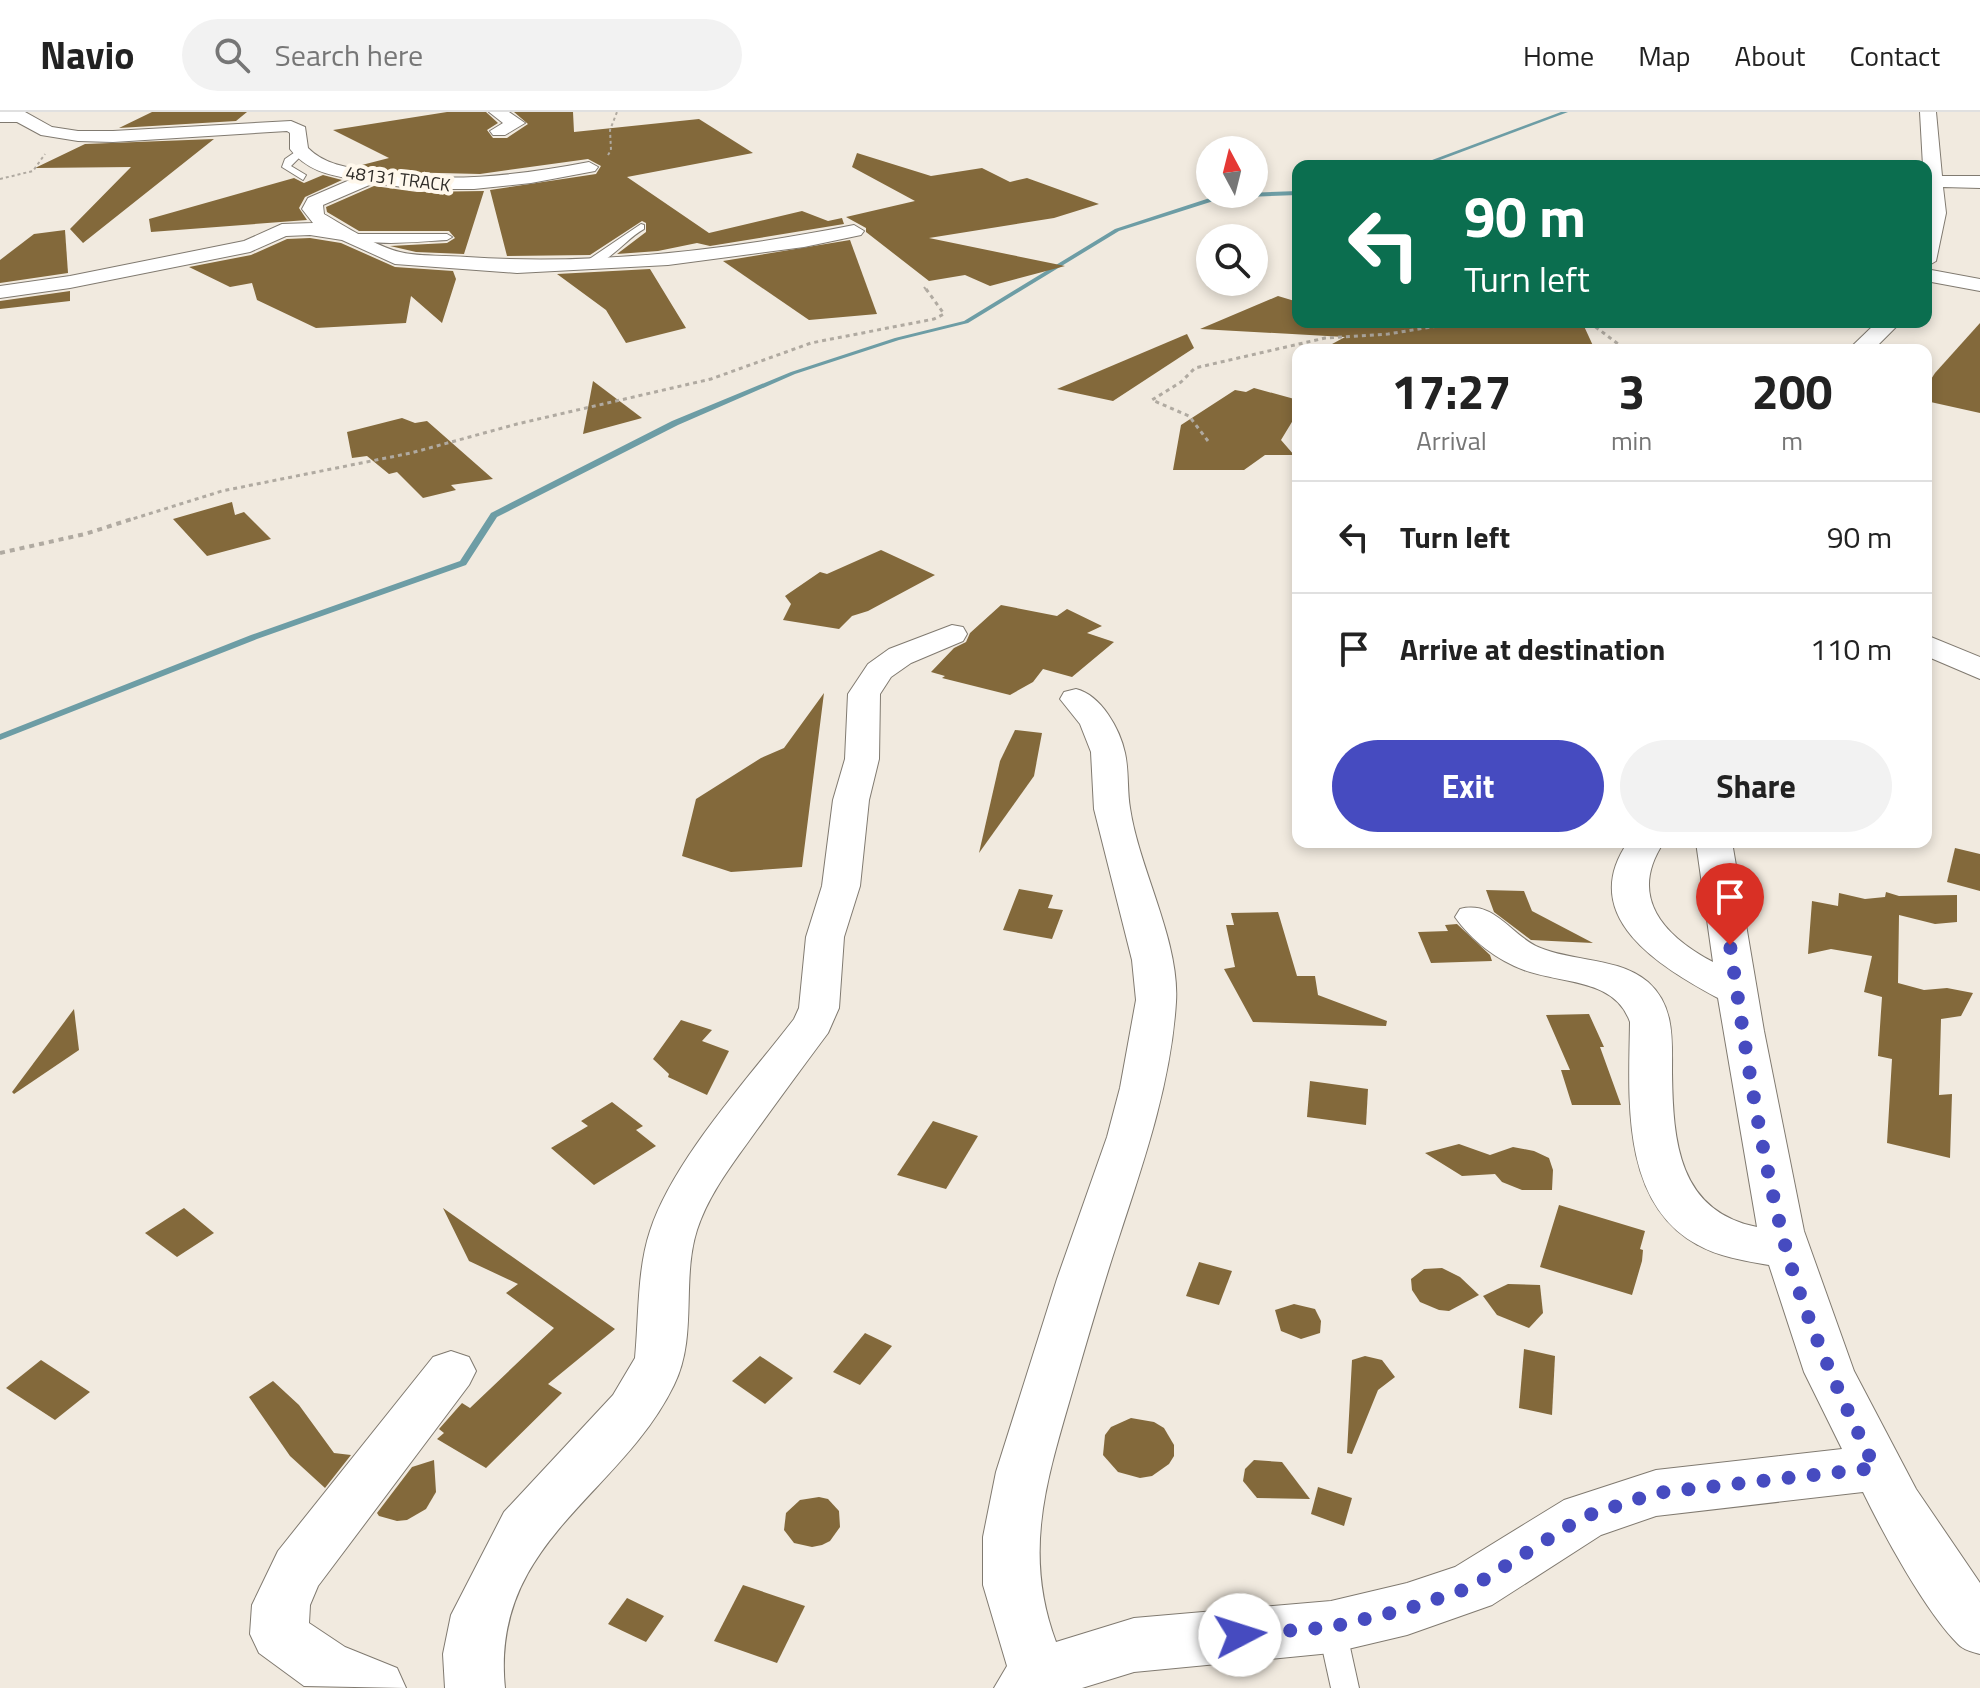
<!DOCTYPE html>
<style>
body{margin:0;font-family:"Titillium Web",sans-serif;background:#f2f2f2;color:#222;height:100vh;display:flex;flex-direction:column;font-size:30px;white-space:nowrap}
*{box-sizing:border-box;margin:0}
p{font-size:26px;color:#767676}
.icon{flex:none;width:44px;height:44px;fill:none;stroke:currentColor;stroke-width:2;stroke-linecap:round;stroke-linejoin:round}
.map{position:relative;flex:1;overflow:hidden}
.drawer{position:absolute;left:1292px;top:232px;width:640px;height:504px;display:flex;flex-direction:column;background:#fff;border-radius:16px;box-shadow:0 4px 12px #0003}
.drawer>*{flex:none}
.banner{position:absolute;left:1292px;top:48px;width:640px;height:168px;border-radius:16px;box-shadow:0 4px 12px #0003;background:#0b6e4f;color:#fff;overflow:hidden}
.needle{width:52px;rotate:353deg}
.fabs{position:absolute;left:1196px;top:24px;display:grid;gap:16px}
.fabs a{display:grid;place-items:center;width:72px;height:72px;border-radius:50%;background:#fff;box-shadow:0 4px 12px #0003;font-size:40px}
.pin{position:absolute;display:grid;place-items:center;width:68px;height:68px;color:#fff;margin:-82px -34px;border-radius:50% 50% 50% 0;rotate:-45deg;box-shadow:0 0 8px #0007}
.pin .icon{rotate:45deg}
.me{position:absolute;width:88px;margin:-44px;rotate:85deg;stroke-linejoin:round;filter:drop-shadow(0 0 6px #0008)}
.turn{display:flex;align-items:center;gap:28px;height:168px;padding:0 40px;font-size:36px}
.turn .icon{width:104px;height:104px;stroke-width:2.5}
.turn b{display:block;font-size:56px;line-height:68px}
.eta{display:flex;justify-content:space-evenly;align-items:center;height:136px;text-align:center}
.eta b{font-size:48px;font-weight:700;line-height:56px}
.cta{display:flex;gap:16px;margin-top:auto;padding:16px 40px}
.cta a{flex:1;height:92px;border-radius:48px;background:#464bc0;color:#fff;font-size:32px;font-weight:700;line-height:92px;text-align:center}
.cta a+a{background:#f2f2f2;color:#222}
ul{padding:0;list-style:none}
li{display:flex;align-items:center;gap:24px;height:112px;padding:0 40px;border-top:2px solid #e0e0e0}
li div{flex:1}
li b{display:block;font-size:30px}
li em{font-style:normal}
header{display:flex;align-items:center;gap:48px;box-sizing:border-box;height:112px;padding:0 40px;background:#fff;border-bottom:2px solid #e0e0e0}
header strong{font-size:38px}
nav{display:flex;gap:44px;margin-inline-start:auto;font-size:28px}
.search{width:560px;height:72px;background:#f2f2f2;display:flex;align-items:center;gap:20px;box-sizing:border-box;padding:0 28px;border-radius:44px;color:#767676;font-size:30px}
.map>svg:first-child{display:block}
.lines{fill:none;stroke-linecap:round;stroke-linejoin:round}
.stream{fill:#6d9da5;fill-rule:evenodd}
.building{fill:#83693b}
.service-casing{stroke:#807a70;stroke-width:2}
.minor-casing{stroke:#807a70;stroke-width:2}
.path-far2{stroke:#b0aaa1;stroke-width:2;stroke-dasharray:3 3;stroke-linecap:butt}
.path-far1{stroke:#b0aaa1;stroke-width:3;stroke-dasharray:4 4;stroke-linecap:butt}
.path{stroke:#b0aaa1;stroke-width:4;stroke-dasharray:5 5;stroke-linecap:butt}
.service{fill:#fff;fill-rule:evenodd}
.minor{fill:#fff;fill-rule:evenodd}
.route{stroke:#464bc0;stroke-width:14;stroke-dasharray:0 25.2}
.labels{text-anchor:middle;stroke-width:8;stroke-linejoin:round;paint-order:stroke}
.far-street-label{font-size:18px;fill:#2f2c28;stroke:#fff8ec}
</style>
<header>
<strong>Navio</strong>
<div class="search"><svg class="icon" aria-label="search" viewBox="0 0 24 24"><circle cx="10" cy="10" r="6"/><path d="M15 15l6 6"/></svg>Search here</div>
<nav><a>Home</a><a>Map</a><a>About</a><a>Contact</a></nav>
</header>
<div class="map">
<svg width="1980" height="1576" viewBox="0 0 1980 1576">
<rect width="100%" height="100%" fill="#f1eadf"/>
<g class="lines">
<g class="stream">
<polygon points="1561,0 1568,0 1424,54 1416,54"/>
<polygon points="1298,79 1298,83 1223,86 1119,119 968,211 899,228 795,262 678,313 497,405 466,453 257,527 0,628 0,622 251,523 460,449 491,401 672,309 791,260 895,226 964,209 1115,117 1222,82"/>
</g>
</g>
<g class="building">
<polygon points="152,0 247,0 236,9 119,16"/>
<polygon points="447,0 486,0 498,11 487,18 493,26 507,26 528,12 514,0 573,0 574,20 699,7 753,41 627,65 709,121 802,99 828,109 842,106 844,112 710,134 697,131 658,139 617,142 646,120 646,111 642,109 590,143 507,144 490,78 596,62 601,54 588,47 480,62 398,60 358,54 389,46 333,18"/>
<polygon points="214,27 83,131 70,117 131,55 35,56 85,32"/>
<polygon points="857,41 931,64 982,56 1010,70 1027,66 1099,92 1054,106 929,126 1065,154 990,174 965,163 929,169 866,120 866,116 846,105 915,89 852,55"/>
<polygon points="323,63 342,68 305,85 299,96 307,108 151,120 149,107 294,66 304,71"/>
<polygon points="374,74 417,80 484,79 464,142 416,140 390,134 447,131 455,126 449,119 359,119 327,100 326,95"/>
<polygon points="65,118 68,161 0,171 0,148 34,122"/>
<polygon points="310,126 341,131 395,155 453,159 456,167 442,211 411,184 406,211 316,216 257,188 252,171 230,175 189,155 251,143 287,127"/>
<polygon points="850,128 877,202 809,208 723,149"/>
<polygon points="650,157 686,216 626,231 606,198 557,162"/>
<polygon points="70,179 70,189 0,197 0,189"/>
<polygon points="1278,184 1298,190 1298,210 1575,210 1583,212 1595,238 1321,238 1345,225 1200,217"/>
<polygon points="1980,211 1980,301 1926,289 1926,275 1935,261"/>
<polygon points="1187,222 1194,236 1113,289 1057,277"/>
<polygon points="593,269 642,306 583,322"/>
<polygon points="1254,276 1298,288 1298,300 1281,328 1294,343 1265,343 1244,358 1173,358 1181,313 1235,278 1246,280"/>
<polygon points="402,306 415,311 427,309 493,367 451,373 456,378 423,386 397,360 389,362 367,344 352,346 347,320"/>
<polygon points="232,390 235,403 244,400 271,427 207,444 173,407"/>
<polygon points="881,438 935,463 868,499 852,504 839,517 783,508 791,492 785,484 820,460 827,462"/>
<polygon points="1001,493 1057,504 1067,497 1102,514 1087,521 1114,530 1072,565 1043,557 1033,570 1010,583 942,566 945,564 931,560 954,536 966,530 970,521"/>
<polygon points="824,581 802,755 731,760 682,744 696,687 761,646 784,636"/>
<polygon points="1015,618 1042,621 1034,664 979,741 1000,649"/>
<polygon points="1955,736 1980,742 1980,779 1947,770"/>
<polygon points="1019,777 1053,783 1048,796 1063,798 1052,827 1003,818"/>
<polygon points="1486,778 1524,779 1532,799 1593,831 1531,828 1494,800"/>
<polygon points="1886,780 1899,784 1957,783 1957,810 1935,812 1899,803 1898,871 1924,878 1947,876 1973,881 1961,904 1941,907 1939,983 1952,982 1950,1046 1887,1031 1892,947 1878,944 1882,885 1864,880 1872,844 1831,837 1808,842 1812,789 1838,794 1839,781 1865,787 1885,785"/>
<polygon points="1278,800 1297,864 1315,864 1318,883 1387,909 1386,914 1253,910 1224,857 1235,855 1226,813 1234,813 1231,801"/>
<polygon points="1457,812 1490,843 1492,849 1431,851 1418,820 1448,819 1445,813"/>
<polygon points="74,897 79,938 14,982 12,980"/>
<polygon points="1589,902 1604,935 1600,935 1621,993 1572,993 1561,958 1570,958 1546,903"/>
<polygon points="681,908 712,918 702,929 729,939 707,983 668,965 669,962 653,947"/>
<polygon points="1310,969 1368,977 1366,1013 1307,1005"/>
<polygon points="612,990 643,1014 636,1018 656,1034 594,1073 551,1036 588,1014 581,1009"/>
<polygon points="933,1009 978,1024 946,1077 897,1063"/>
<polygon points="1459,1032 1490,1043 1513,1035 1534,1039 1549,1046 1553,1058 1552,1078 1522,1078 1502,1070 1495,1062 1462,1064 1425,1041"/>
<polygon points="1559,1093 1645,1119 1640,1137 1643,1138 1642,1149 1632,1183 1540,1155"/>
<polygon points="184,1096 214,1121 177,1145 145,1121"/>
<polygon points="443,1096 615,1217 548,1272 562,1281 486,1356 437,1327 444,1321 439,1317 462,1291 470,1296 554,1216 506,1181 518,1172 469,1149"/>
<polygon points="1199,1150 1232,1159 1219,1193 1186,1184"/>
<polygon points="1442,1156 1460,1165 1479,1183 1449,1199 1439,1198 1420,1190 1412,1178 1411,1167 1424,1157"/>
<polygon points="1508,1172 1540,1173 1543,1201 1529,1216 1497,1203 1483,1184"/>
<polygon points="1294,1192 1315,1197 1321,1209 1320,1221 1301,1227 1281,1219 1275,1198"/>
<polygon points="865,1221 892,1234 860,1273 833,1260"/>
<polygon points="1524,1237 1555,1244 1552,1303 1519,1296"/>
<polygon points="760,1244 793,1266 765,1292 732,1269"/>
<polygon points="1365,1244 1382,1248 1395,1265 1378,1278 1352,1342 1347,1341 1352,1248"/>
<polygon points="41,1248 90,1280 55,1308 6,1276"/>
<polygon points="273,1269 299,1293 334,1341 351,1343 325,1376 290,1344 249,1285"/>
<polygon points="1131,1306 1154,1310 1164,1316 1174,1333 1174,1344 1169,1352 1152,1364 1140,1366 1118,1360 1103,1343 1105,1323 1111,1315"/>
<polygon points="434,1348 436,1380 426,1397 407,1408 397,1409 379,1404 377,1401 412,1355"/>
<polygon points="1254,1348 1282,1350 1310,1387 1257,1386 1243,1369 1245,1357"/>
<polygon points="1318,1375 1352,1386 1344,1414 1311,1402"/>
<polygon points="819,1385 828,1387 839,1399 840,1415 830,1429 822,1433 812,1435 794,1431 784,1418 786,1401 800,1388"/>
<polygon points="743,1473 805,1494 777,1551 714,1529"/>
<polygon points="627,1486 664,1504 646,1530 608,1512"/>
</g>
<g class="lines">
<defs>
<g id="service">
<polygon points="298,38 305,40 291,54 306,63 303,68 282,55 285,47"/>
<path d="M 641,112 L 644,113 L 644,117 C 625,127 607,155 585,154 L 585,150 Z"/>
<path d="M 350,122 L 447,122 L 452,125 L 447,128 C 421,129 371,136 348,124 Z"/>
<polygon points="1332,1505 1342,1508 1346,1517 1359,1576 1331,1576 1318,1517 1322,1508"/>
</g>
<g id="minor">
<path d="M 0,0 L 25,0 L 52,15 L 78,19 L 113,19 L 291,9 L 305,15 L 308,36 C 325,53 347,55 370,59 C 444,72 516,64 589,50 L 598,55 L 595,59 L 531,71 L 474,77 L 417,77 L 374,71 L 323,93 L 324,102 C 344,114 378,135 400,140 C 420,145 445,143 467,145 C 595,154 728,138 854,113 L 864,119 L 861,123 L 804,135 L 668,153 L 517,161 L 395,152 L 342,128 L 310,123 L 286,124 L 250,140 L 70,176 L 0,186 L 0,174 L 70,164 L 244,129 L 282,112 L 313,111 L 302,97 L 308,86 L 352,67 C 328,63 306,58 290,37 L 290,21 L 287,19 L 113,30 L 78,29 L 41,23 L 17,10 L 0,10 Z"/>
<polygon points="489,0 509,0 525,11 505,23 493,23 490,19 503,11"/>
<polygon points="1920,0 1936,0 1942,64 1980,64 1980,76 1943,75 1946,101 1936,149 1926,155 1926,54 1923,54"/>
<polygon points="1926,157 1980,167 1980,179 1926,169"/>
<polygon points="1877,210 1901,210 1873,238 1848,238"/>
<path d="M 952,513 L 963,515 L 967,522 L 963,529 L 911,551 L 891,565 L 880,582 L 879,647 L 869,688 L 860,774 L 844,825 L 839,896 L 828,921 C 804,953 780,986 756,1019 C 734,1050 709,1081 697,1118 C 681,1168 698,1225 674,1273 C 620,1384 490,1430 505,1576 L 445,1576 L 443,1542 L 451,1503 L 504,1400 L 613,1283 L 635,1246 C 639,1205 637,1158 650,1119 C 673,1048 748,967 794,907 L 799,896 L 806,825 L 822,774 L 833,688 L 845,647 L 848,582 L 868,552 L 889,537 Z"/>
<polygon points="1926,523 1980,545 1980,567 1926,544"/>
<path d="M 1076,577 C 1101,583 1120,617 1125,641 C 1129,659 1127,678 1130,696 C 1139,757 1180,829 1176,890 C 1171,971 1144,1049 1119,1125 C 1103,1173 1089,1222 1075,1270 C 1049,1361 1021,1437 1056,1530 L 1134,1506 L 1331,1489 L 1407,1471 L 1455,1455 L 1564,1388 L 1656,1358 L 1842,1337 L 1804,1260 L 1769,1153 C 1746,1149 1719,1145 1698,1133 C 1620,1091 1629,985 1630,910 C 1615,866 1561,872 1524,858 C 1497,848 1471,828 1455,805 L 1460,797 C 1494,788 1510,822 1538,835 C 1572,850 1619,845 1648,870 C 1675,894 1672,928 1672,961 C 1673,1029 1678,1099 1757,1115 L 1718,886 C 1661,855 1576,805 1628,730 L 1664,730 C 1627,785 1664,824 1713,850 L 1696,730 L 1732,730 L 1764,919 L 1804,1119 L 1854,1259 L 1916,1377 L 1980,1471 L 1980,1542 C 1973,1540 1963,1538 1958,1532 C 1925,1499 1884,1423 1863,1380 L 1656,1404 L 1601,1423 L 1492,1493 L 1407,1523 L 1331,1541 L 1134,1560 L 1082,1576 L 994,1576 L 1007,1554 L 983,1473 L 983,1425 L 996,1360 L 1057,1167 L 1107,1025 L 1120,976 L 1136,888 L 1132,848 L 1094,697 L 1091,640 L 1080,612 L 1060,587 L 1064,580 Z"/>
<polygon points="451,1239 469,1245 476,1259 469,1273 318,1474 310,1493 309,1511 345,1535 397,1556 406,1576 304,1574 259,1541 250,1522 252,1493 278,1439 433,1245"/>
</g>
</defs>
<use href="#service" class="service-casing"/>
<use href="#minor" class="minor-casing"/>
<g class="path-far2">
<polyline points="608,43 611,38 610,18 617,0"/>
<polyline points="0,67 33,59 45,42"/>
<polyline points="924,175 927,179"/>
</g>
<g class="path-far1">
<polyline points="1589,210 1626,238"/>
<polyline points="1208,329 1189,304 1152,288 1181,270 1195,256 1325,226 1388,222 1462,210"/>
<polyline points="126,409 222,379 411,341 517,312 711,267 811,231 934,207 944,202 926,177"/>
</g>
<polyline class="path" points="0,441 85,422 132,407"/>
<use href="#service" class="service"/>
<use href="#minor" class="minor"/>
</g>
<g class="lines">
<path class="route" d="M 1240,1523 L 1331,1515 L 1407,1497 L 1472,1475 L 1583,1405 L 1656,1381 L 1875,1356 C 1838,1279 1801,1200 1781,1117 C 1758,1024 1744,928 1730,833"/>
</g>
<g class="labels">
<g class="far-street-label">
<text transform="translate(398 67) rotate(7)" y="6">48131 TRACK</text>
</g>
</g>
</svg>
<div class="fabs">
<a><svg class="needle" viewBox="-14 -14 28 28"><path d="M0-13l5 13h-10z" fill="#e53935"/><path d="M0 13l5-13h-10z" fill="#767676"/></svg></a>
<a><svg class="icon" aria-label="search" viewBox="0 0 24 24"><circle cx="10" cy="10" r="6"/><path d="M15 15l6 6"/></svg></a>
</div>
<div class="pin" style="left:1730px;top:833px;background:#d93025"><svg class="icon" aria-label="arrive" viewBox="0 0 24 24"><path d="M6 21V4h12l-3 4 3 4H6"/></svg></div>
<svg class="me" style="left:1240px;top:1523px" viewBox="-20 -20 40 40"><circle r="19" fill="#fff"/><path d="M0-13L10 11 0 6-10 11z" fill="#464bc0"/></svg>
<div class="banner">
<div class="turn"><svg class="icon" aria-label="left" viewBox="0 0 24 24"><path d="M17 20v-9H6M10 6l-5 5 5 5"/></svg><div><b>90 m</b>Turn left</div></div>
</div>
<section class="drawer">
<div class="eta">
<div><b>17:27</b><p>Arrival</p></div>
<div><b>3</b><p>min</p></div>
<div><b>200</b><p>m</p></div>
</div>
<ul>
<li><svg class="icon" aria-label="left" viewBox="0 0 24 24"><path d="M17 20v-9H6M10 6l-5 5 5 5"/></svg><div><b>Turn left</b></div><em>90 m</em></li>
<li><svg class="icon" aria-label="arrive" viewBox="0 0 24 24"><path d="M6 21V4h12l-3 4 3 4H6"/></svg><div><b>Arrive at destination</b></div><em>110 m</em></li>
</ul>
<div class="cta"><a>Exit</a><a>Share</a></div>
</section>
</div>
